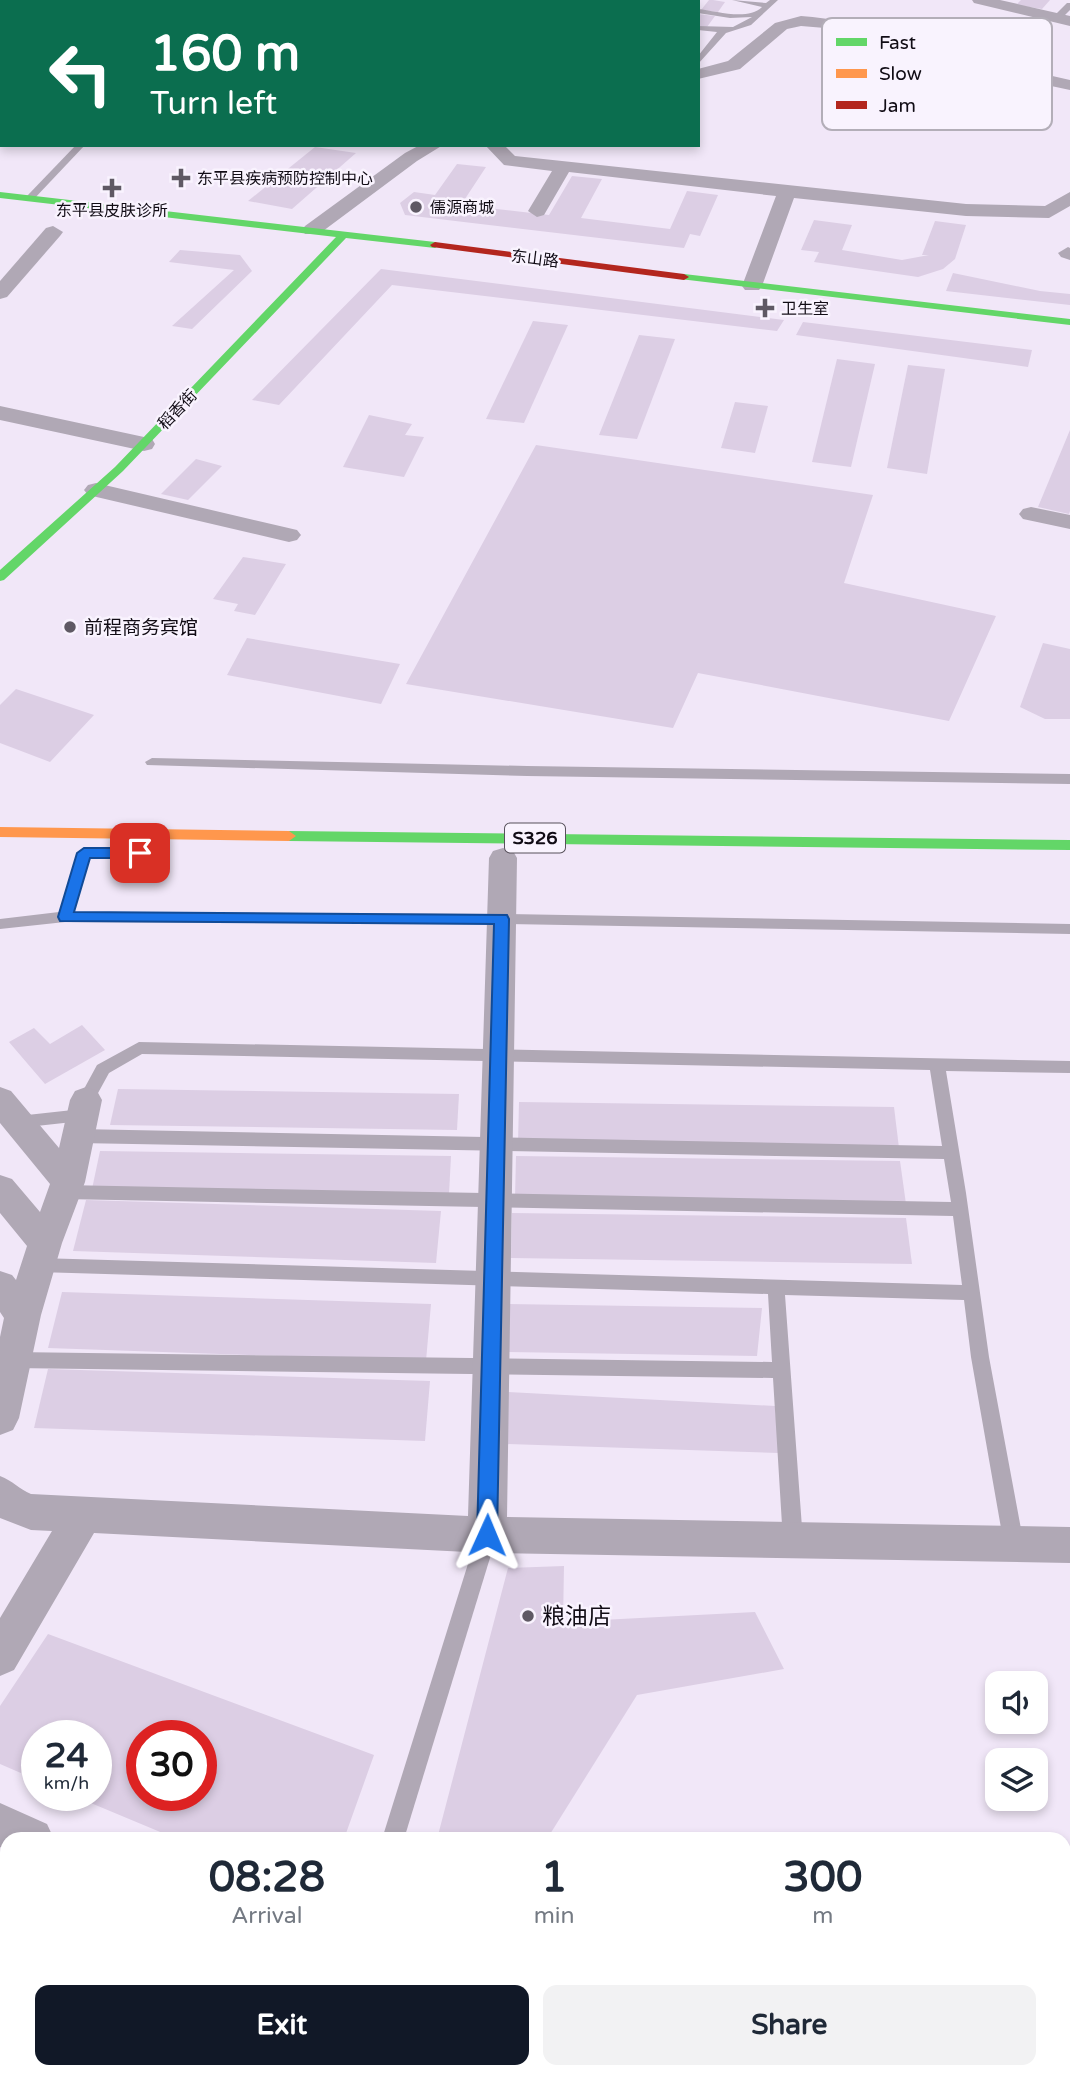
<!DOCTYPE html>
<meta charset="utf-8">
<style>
body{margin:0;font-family:"Varela Round","Noto Sans SC",sans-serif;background:#f2f2f3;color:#1f2937;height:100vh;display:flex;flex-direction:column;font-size:26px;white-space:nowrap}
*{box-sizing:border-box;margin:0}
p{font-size:23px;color:#747a83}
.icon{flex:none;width:38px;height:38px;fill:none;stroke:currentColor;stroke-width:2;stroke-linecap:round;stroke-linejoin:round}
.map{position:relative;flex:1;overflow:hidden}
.drawer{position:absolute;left:0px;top:1832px;width:1071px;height:247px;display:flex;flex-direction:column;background:#fff;border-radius:21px 21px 0 0;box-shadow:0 4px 10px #0003}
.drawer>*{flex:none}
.guide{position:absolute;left:0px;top:0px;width:700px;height:147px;box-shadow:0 4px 10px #0003;background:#0b6e4f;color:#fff;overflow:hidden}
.buttons{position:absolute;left:985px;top:1671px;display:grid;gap:14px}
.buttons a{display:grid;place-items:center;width:63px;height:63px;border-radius:14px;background:#fff;box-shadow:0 4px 10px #0003;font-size:35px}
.speed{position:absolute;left:21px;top:1720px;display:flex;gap:14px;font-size:35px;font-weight:700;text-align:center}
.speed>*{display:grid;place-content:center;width:91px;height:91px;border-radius:50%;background:#fff;box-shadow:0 4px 10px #0003;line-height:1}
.speed small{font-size:18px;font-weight:400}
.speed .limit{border:10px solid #d22;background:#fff;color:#111}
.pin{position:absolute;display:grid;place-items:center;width:60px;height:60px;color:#fff;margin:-30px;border-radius:14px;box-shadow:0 4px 10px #0006}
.me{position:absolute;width:77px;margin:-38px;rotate:1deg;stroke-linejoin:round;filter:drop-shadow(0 0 5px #0008)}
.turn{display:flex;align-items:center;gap:24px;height:147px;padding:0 35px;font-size:32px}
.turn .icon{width:91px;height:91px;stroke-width:2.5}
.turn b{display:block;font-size:49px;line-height:60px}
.eta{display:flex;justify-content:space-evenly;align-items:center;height:119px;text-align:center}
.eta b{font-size:42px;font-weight:700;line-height:49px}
.action{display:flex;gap:14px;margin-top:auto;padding:14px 35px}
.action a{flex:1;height:80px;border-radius:14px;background:#111827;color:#fff;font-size:28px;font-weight:700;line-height:80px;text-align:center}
.action a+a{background:#f2f2f3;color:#1f2937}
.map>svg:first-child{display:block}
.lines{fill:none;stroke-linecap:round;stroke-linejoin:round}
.stream{stroke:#7db79a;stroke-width:5}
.building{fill:#dccee4;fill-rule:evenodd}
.lane{fill:#b0a8b5;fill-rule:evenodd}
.street{fill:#b0a8b5;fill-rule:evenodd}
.fast{fill:#63d668;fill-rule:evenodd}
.slow{fill:#ff974d;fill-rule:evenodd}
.jam{fill:#b3261e;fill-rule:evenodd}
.route{fill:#1a73e8;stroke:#114b97;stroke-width:2}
.poi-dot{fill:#5f5964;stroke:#f9f3fe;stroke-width:2.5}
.labels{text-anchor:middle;stroke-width:5;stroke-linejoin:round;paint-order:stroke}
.far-poi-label{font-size:16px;fill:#110c15;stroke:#f9f3fe;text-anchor:start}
.far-street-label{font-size:16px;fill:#110c15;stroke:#f9f3fe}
.shield{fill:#f9f3fe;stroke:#57515b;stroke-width:2}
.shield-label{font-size:18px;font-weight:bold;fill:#110c15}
.poi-label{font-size:19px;fill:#110c15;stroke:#f9f3fe;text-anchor:start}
.near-poi-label{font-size:23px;fill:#110c15;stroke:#f9f3fe;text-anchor:start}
.key{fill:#f9f3fe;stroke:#b3aeb8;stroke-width:2}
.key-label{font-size:19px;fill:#110c15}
</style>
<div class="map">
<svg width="1070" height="2078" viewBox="0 0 1070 2078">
<rect width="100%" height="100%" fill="#f1e7f8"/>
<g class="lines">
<polyline class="stream" points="114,2 123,0"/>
</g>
<g class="building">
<polygon points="709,0 713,0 725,2 718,12 701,10"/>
<polygon points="1021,0 1050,0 1042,9 1016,5"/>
<polygon points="698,14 715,16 707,27 698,26"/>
<polygon points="315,147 356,153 292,209 248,201"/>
<polygon points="457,164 486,167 461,205 549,215 572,176 602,179 581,218 670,229 687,191 718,195 700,236 690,234 684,248 405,215 400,203 414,192 435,195"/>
<polygon points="814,220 852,225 842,250 902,260 929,255 922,255 935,221 966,225 955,259 943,269 918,277 814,262 819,252 801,250"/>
<polygon points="180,250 240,255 252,271 192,329 172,326 234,270 169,262"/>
<polygon points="381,269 784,320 777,331 392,285 279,405 252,400"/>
<polygon points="953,273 1040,291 1070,294 1070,305 946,291"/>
<polygon points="533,321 568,325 524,423 486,419"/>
<polygon points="803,322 1032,350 1028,367 796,335"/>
<polygon points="639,335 675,339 637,439 599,435"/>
<polygon points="837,359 875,364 851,467 812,462"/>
<polygon points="908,365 945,369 927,474 887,468"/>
<polygon points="735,402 768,406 755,453 721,448"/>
<polygon points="369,415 412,424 405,435 424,437 404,477 343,467"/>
<polygon points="1070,430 1070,511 1069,514 1038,507"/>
<polygon points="536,445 873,495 844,583 996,616 949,721 698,673 673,728 406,684"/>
<polygon points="196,459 222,466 188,500 161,494"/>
<polygon points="243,557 286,564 255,615 234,611 238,604 213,599"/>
<polygon points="247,638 400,664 381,704 227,675"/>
<polygon points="1043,643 1070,649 1070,719 1045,719 1020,707"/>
<polygon points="16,689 94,715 50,762 0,743 0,705"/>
<polygon points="82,1025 105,1050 45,1084 9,1042 34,1028 50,1044"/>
<polygon points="118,1089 459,1094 457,1130 110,1125"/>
<polygon points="519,1102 894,1107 899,1148 518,1143"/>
<polygon points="100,1151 451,1156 449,1194 92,1189"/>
<polygon points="516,1156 900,1161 906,1204 515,1198"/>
<polygon points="86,1200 441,1211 436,1263 73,1251"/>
<polygon points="512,1213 906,1218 912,1264 511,1258"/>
<polygon points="62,1292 431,1304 426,1361 48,1348"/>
<polygon points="507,1304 762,1308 757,1356 505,1352"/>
<polygon points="48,1369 430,1381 425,1441 34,1428"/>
<polygon points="507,1392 775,1406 779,1453 506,1444"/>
<polygon points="564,1566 563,1622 755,1612 784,1669 637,1695 547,1839 437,1839 508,1568"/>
<path d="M 48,1634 L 374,1755 L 344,1839 L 177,1839 L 74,1796 L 96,1796 L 96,1736 L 37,1736 L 37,1780 L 0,1764 L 0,1706 ZM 142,1736 L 201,1736 L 201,1796 L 142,1796 Z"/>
</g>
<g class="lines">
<g class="lane">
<polygon points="546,0 554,0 544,2"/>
<polygon points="607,0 626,0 628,2 609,2"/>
<path d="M 732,0 L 766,3 L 770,0 L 778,0 L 751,25 L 726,33 L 698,64 L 698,56 L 717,32 L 698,30 L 698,26 L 733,27 L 752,17 L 730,18 L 698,13 L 698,9 C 716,11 748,21 762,7 Z"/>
<polygon points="1067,3 1070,3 1070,10 1060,20 1054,20 1054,16"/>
<rect x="0" y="44" width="2" height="4"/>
<polygon points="76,145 85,145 33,200 27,200 27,196"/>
<polygon points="152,758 527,766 1070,774 1070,784 527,776 147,765 145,762"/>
<polygon points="84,848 91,853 74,912 502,914 1070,924 1070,934 502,924 65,922 0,929 0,919 59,912 77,853"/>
<polygon points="139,1042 1070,1061 1070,1073 946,1071 966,1193 989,1357 1024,1545 1021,1551 1014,1554 1007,1551 1004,1545 971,1357 964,1300 785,1295 803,1541 800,1547 793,1550 786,1547 783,1541 773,1378 13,1368 7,1366 4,1360 7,1354 13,1352 772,1362 768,1294 38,1272 32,1270 29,1265 32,1260 38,1258 962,1285 953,1216 64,1199 58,1197 56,1192 58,1187 64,1185 951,1202 944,1159 78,1143 72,1141 70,1136 72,1131 78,1129 942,1146 930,1070 142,1054 109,1073 92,1104 80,1104 78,1100 97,1065"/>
<polygon points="82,1109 88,1110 90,1115 88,1120 82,1121 18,1128 12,1127 10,1122 12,1117 18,1116"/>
<polygon points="487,1526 494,1529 497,1535 404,1839 382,1839 477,1535 480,1529"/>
</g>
<g class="street">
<polygon points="972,0 1000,0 1070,16 1070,26 974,3"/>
<path d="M 801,16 C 863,21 924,42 984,59 L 1015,30 L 1027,30 L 1029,33 L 1027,36 L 999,64 L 1070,80 L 1070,90 L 1000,75 L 887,42 L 825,28 L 801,26 L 787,29 L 740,69 L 698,79 L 698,69 L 728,61 L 775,23 Z"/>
<polygon points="420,145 443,145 417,161 319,234 305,234 302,230 305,226 405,153"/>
<polygon points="485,145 504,145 515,156 966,204 1045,206 1070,192 1070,206 1049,218 966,216 794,198 762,286 759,290 745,290 742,286 776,196 569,172 544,215 537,217 528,211 552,171 504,165"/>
<polygon points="53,226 63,232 60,236 7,297 0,299 0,281 46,228"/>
<polygon points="1068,247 1070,248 1070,260 1061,257 1058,253"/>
<polygon points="0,406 144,437 152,439 155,444 152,449 144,451 0,420"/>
<polygon points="96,483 297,530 301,535 297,540 289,542 88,495 84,490 88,485"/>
<polygon points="1031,507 1070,515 1070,529 1023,519 1019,514 1023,509"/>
<path d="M 503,848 L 513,851 L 517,858 L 507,1517 L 1070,1527 L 1070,1563 L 487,1553 L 94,1533 L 14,1670 L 0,1676 L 0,1618 L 52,1531 L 31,1530 L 0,1518 L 0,1476 C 13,1481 19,1489 31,1494 L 468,1516 L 489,858 L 493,851 Z"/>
<polygon points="0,1087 11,1091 59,1148 70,1100 75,1091 86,1087 97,1091 102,1100 85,1182 62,1243 41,1315 19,1418 13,1430 0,1435 0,1337 4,1318 0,1312 0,1271 12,1275 16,1280 27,1246 0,1213 0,1175 12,1179 40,1212 50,1184 0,1123"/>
<polygon points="0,1803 47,1824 54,1839 7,1839 7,1850 0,1847"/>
<polygon points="428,2072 476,2072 474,2078 426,2078"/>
</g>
<g class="fast">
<polygon points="0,192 435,242 440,245 435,248 346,238 123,471 4,580 0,581 0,570 115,467 336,237 0,198"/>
<polygon points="684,274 1070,319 1070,325 680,279 680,275"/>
<polygon points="289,831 1070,840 1070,850 289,841 282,836"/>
</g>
<polygon class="slow" points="0,827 289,831 296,836 289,841 0,837"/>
<polygon class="jam" points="435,242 684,274 689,277 684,280 432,247 430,245"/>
</g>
<polygon class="route" points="84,848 140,848 147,853 140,858 90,858 74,912 507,915 509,919 497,1535 494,1542 487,1545 480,1542 477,1535 494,924 60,921 58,917 77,853"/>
<g class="poi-dot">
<path d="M177.5 167.5h7v7h7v7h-7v7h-7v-7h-7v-7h7z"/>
<path d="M108.5 177.5h7v7h7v7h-7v7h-7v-7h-7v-7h7z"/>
<circle cx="416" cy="207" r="7"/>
<path d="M761.5 297.5h7v7h7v7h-7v7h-7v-7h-7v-7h7z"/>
<circle cx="70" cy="627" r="7"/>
<circle cx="528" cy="1616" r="7"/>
</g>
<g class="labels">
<g class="far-poi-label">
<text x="197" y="184">东平县疾病预防控制中心</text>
<text x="430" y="213">儒源商城</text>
<text x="112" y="216" text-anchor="middle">东平县皮肤诊所</text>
<text x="781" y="314">卫生室</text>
</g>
<g class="far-street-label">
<text transform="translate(535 258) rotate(7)" y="6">东山路</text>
<text transform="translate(177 409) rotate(-46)" y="6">稻香街</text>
</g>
<rect class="shield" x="505" y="823.5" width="60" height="29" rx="5"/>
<g class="shield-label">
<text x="535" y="844">S326</text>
</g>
<g class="poi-label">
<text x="84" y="634">前程商务宾馆</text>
</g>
<g class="near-poi-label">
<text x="542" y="1624">粮油店</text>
</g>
</g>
<rect x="822" y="18" width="230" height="112" rx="10" class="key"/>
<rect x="836" y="38" width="31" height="8" fill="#63d668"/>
<rect x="836" y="69" width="31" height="9" fill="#ff974d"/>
<rect x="836" y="101" width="31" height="8" fill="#b3261e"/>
<g class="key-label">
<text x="879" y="49">Fast</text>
<text x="879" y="80">Slow</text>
<text x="879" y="112">Jam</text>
</g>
</svg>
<div class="buttons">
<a><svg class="icon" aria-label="sound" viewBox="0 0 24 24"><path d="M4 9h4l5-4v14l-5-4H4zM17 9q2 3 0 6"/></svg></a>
<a><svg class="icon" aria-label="layers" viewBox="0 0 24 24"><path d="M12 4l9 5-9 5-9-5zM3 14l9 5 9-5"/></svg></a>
</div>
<div class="speed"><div>24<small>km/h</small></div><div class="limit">30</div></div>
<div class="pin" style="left:140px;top:853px;background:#d93025"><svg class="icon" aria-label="arrive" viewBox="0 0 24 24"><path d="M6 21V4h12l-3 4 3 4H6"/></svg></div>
<svg class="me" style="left:487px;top:1535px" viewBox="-20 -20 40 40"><path d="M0-17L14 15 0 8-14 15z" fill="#1a73e8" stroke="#fff" stroke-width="4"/></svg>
<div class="guide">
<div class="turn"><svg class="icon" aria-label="left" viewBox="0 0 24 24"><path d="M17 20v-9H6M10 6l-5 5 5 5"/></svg><div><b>160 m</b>Turn left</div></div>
</div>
<section class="drawer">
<div class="eta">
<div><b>08:28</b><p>Arrival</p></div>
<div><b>1</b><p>min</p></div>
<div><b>300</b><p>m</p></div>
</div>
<div class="action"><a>Exit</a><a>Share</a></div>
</section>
</div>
